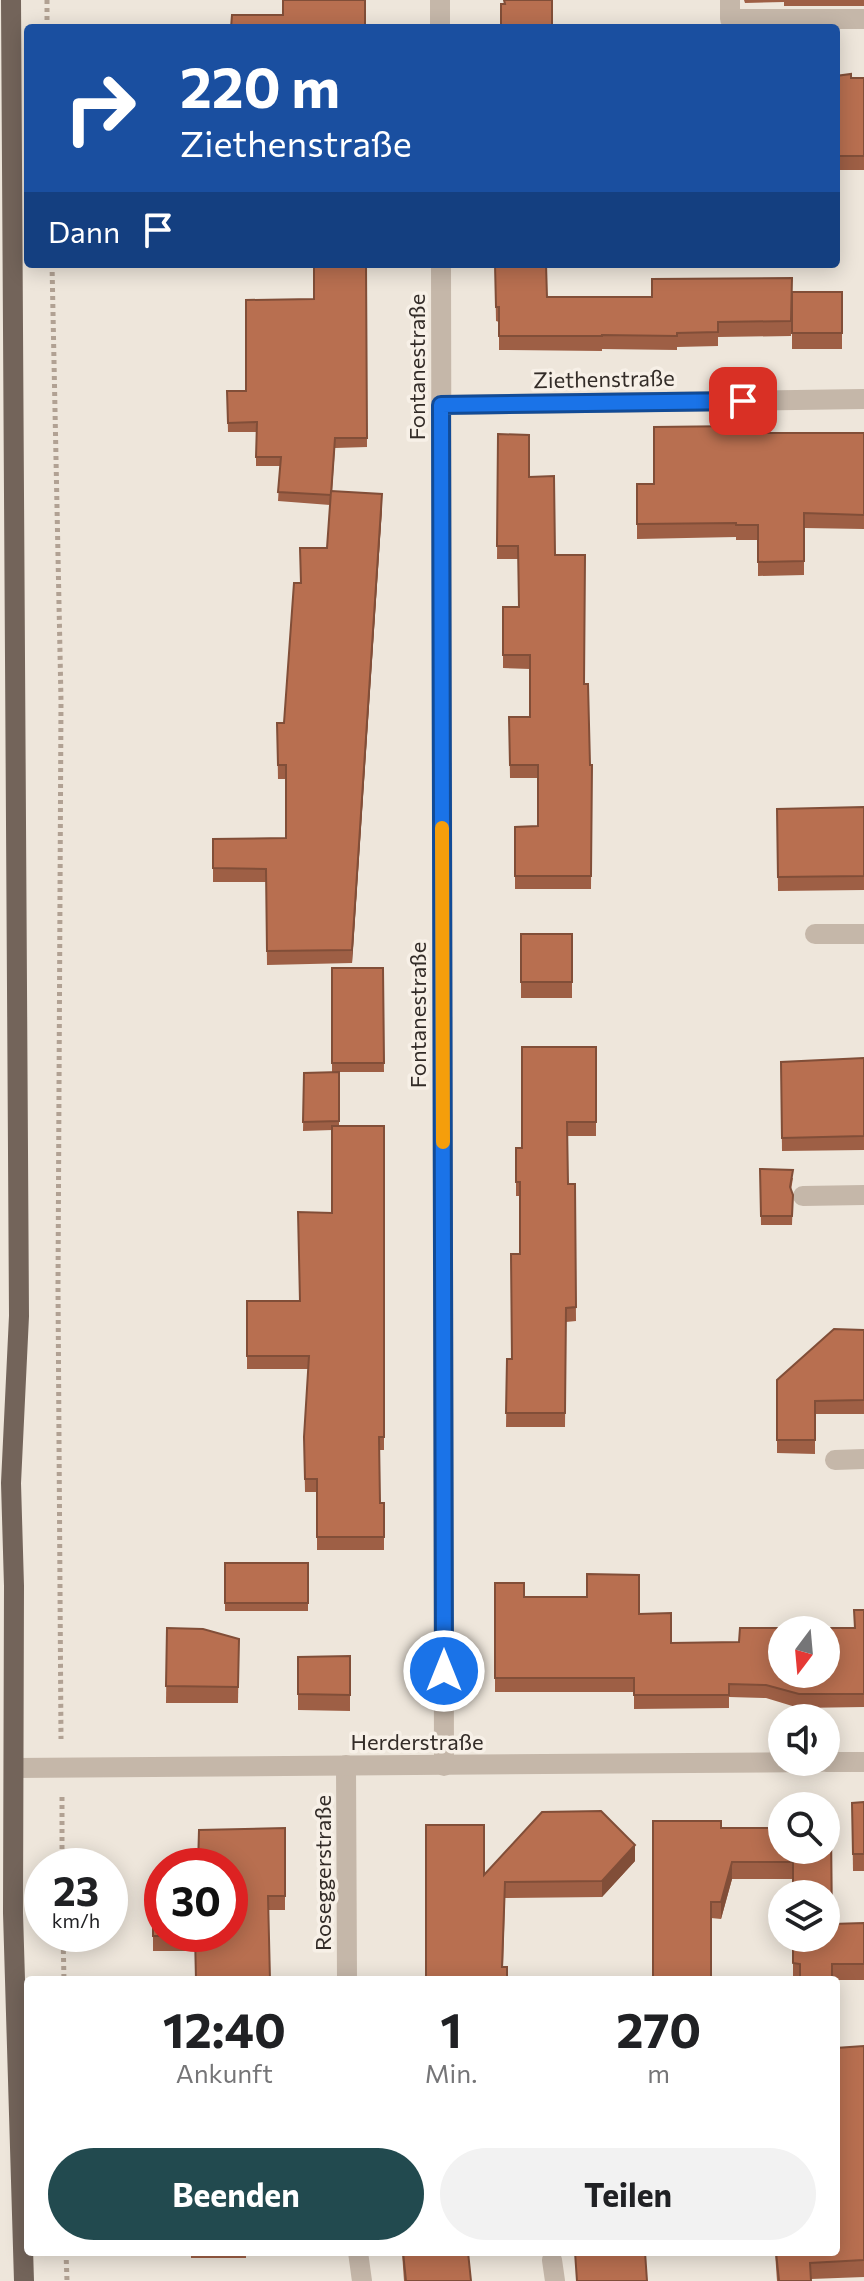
<!DOCTYPE html>
<html lang="de">
<meta charset="utf-8">
<style>
body{margin:0;font-family:Commissioner,sans-serif;background:#f2f2f2;color:#202124;height:100vh;display:flex;flex-direction:column;font-size:30px;white-space:nowrap}
*{box-sizing:border-box;margin:0}
p{font-size:26px;color:#757577}
.icon{flex:none;width:44px;height:44px;fill:none;stroke:currentColor;stroke-width:2;stroke-linecap:round;stroke-linejoin:round}
.map{position:relative;flex:1;overflow:hidden}
.sheet{position:absolute;left:24px;top:1976px;width:816px;height:280px;display:flex;flex-direction:column;background:#fff;border-radius:8px;box-shadow:0 4px 20px #0003}
.sheet>*{flex:none}
.hud{position:absolute;left:24px;top:24px;width:816px;height:244px;border-radius:8px;box-shadow:0 4px 20px #0003;background:#1a4fa0;color:#fff;overflow:hidden}
.needle{width:52px;rotate:196deg}
.tools{position:absolute;left:768px;top:1616px;display:grid;gap:16px}
.tools a{display:grid;place-items:center;width:72px;height:72px;border-radius:50%;background:#fff;box-shadow:0 4px 20px #0003;font-size:40px}
.speed{position:absolute;left:24px;top:1848px;display:flex;gap:16px;font-size:40px;font-weight:700;text-align:center}
.speed>*{display:grid;place-content:center;width:104px;height:104px;border-radius:50%;background:#fff;box-shadow:0 4px 20px #0003;line-height:1}
.speed small{font-size:20px;font-weight:400}
.speed .limit{border:12px solid #d22;background:#fff;color:#111}
.pin{position:absolute;display:grid;place-items:center;width:68px;height:68px;color:#fff;margin:-34px;border-radius:16px;box-shadow:0 4px 12px #0006}
.me{position:absolute;width:88px;margin:-44px;rotate:0deg;stroke-linejoin:round;filter:drop-shadow(0 0 6px #0008)}
.turn{display:flex;align-items:center;gap:28px;height:168px;padding:0 24px;font-size:36px}
.turn .icon{width:104px;height:104px;stroke-width:2.5}
.turn b{display:block;font-size:56px;line-height:68px}
.then{display:flex;align-items:center;height:76px;padding:0 24px;background:#0003;gap:16px;font-size:30px}
.eta{display:flex;justify-content:space-evenly;align-items:center;height:136px;text-align:center}
.eta b{font-size:48px;font-weight:700;line-height:56px}
.primary-button{display:flex;gap:16px;margin-top:auto;padding:16px 24px}
.primary-button a{flex:1;height:92px;border-radius:48px;background:#224a4f;color:#fff;font-size:32px;font-weight:700;line-height:92px;text-align:center}
.primary-button a+a{background:#f2f2f2;color:#202124}
.map>svg:first-child{display:block}
.lines{fill:none;stroke-linecap:round;stroke-linejoin:round}
.path{stroke:#b1a193;stroke-width:5;stroke-dasharray:4 4;stroke-linecap:butt}
.lane{stroke:#c5b7a9;stroke-width:20}
.street{stroke:#c5b7a9;stroke-width:20}
.primary{stroke:#73645a;stroke-width:20}
.wall{fill:#9e5f45}
.shaded-wall{fill:#814e38}
.building{fill:#b86f50;stroke:#814e38;stroke-width:2;fill-rule:evenodd}
.route-casing{stroke:#114b97;stroke-width:20}
.route{stroke:#1a73e8;stroke-width:14}
.slow{stroke:#f59e0b;stroke-width:14}
.labels{text-anchor:middle;stroke-width:7;stroke-linejoin:round;paint-order:stroke}
.street-label{font-size:22px;fill:#332c28;stroke:#f7f0e7}
</style>
<div class="map">
<svg width="864" height="2281" viewBox="0 0 864 2281">
<rect width="100%" height="100%" fill="#eee6db"/>
<g class="lines">
<g class="path">
<polyline points="47,0 47,28"/>
<polyline points="52,264 61,701 58,1287 61,1739"/>
<polyline points="62,1797 62,1866"/>
<polyline points="63,1934 64,1980"/>
<polyline points="66,2252 67,2281"/>
</g>
<g class="lane">
<polyline points="730,0 730,19 864,19"/>
<polyline points="815,934 864,934"/>
<polyline points="803,1196 864,1195"/>
<polyline points="835,1460 864,1459"/>
<polyline points="552,2260 555,2281"/>
</g>
<g class="street">
<polyline points="440,0 440,28"/>
<polyline points="441,264 444,1766"/>
<polyline points="441,405 864,399"/>
<polyline points="826,1762 864,1762"/>
<polyline points="346,1765 347,1980"/>
<polyline points="14,1768 821,1762"/>
<polyline points="358,2252 362,2281"/>
</g>
<polyline class="primary" points="11,0 19,1316 11,1483 14,1586 13,1913 24,2281"/>
</g>
<g class="wall">
<polygon points="744,0 864,0 864,6 784,6 784,2 745,3"/>
<polygon points="836,76 864,78 864,170 836,170"/>
<polygon points="366,264 367,447 335,448 332,491 382,508 352,963 267,965 266,882 213,882 213,839 286,838 286,779 278,779 277,723 284,723 300,583 327,548 330,505 278,501 280,466 256,466 256,432 228,432 227,391 246,391 314,299"/>
<polygon points="495,264 547,297 652,297 792,292 842,292 842,349 792,349 792,292 791,336 718,337 718,346 677,347 677,350 602,349 602,351 499,350 499,322 496,321"/>
<polygon points="739,433 864,433 864,529 804,528 804,575 758,576 758,540 736,540 736,537 637,539 637,484 654,484"/>
<polygon points="498,434 529,477 555,555 584,684 590,765 592,765 591,889 515,889 515,827 538,826 538,778 510,778 509,717 530,717 530,669 503,668 503,607 519,607 518,559 497,559"/>
<polygon points="864,807 864,890 778,891 777,809"/>
<rect x="521" y="934" width="51" height="64"/>
<polygon points="332,968 383,968 384,1072 332,1072"/>
<polygon points="596,1047 596,1136 567,1136 568,1184 575,1184 576,1321 566,1322 565,1427 506,1427 507,1359 512,1359 520,1254 520,1196 516,1196 516,1148 522,1148"/>
<polygon points="864,1058 864,1150 782,1151 781,1062"/>
<polygon points="339,1072 339,1126 384,1126 384,1450 380,1450 380,1503 384,1503 384,1550 317,1550 317,1492 305,1492 304,1437 308,1369 247,1369 247,1301 300,1301 332,1213 332,1130 303,1131 304,1073"/>
<polygon points="760,1169 793,1178 791,1190 793,1195 792,1225 761,1225"/>
<polygon points="864,1330 864,1414 815,1414 815,1454 777,1453 777,1380"/>
<rect x="225" y="1563" width="83" height="48"/>
<polygon points="495,1583 524,1597 639,1614 671,1643 739,1642 854,1628 864,1610 864,1707 799,1708 766,1698 729,1697 729,1708 634,1709 634,1692 495,1692"/>
<polygon points="167,1628 239,1639 238,1703 166,1703"/>
<polygon points="350,1656 350,1711 298,1710 298,1657"/>
<polygon points="864,1802 864,1871 853,1871 852,1803"/>
<polygon points="426,1825 484,1875 635,1861 602,1897 505,1898 503,1967 507,1980"/>
<polygon points="285,1828 285,1910 268,1910 195,1951 153,1951 153,1887 162,1934"/>
<polygon points="721,1828 826,1850 832,1924 864,1923 864,1980 793,1980 793,1879 732,1879 721,1919 711,1918 653,1980"/>
<polygon points="864,2046 864,2277 811,2279 811,2281 777,2281 775,2252 836,2252"/>
<rect x="191" y="2252" width="55" height="6"/>
<polygon points="402,2252 473,2252 468,2252 471,2281 404,2281"/>
</g>
<g class="shaded-wall">
<polygon points="382,494 382,508 352,963 352,950"/>
<polygon points="635,1845 635,1861 602,1897 602,1881"/>
<polygon points="732,1862 732,1879 721,1919 721,1902"/>
</g>
<g class="building">
<polygon points="283,0 365,0 365,28 231,28 232,15 283,15"/>
<polygon points="504,0 552,0 552,28 501,28 501,4 505,4"/>
<polygon points="851,74 851,78 864,78 864,156 836,156 836,76"/>
<polygon points="314,264 366,264 367,438 335,438 331,495 278,492 281,457 256,457 257,422 228,423 227,391 246,391 246,300 314,299"/>
<polygon points="495,264 546,264 547,297 652,297 652,279 792,278 791,321 718,322 718,332 677,333 677,336 602,335 602,336 499,336 499,307 496,307"/>
<rect x="792" y="292" width="50" height="41"/>
<polygon points="739,426 739,433 864,433 864,515 804,513 804,561 758,562 758,525 736,525 736,523 637,524 637,484 654,484 654,427"/>
<polygon points="498,434 529,435 529,477 554,476 555,555 585,555 584,684 588,684 590,765 592,765 591,876 515,876 515,827 538,826 538,765 510,765 509,717 530,717 530,655 503,655 503,607 519,607 518,546 497,546"/>
<polygon points="331,491 382,494 352,950 267,951 266,869 213,868 213,839 286,838 286,765 278,765 277,723 284,723 294,583 301,583 300,548 327,548"/>
<polygon points="864,807 864,876 778,877 777,809"/>
<rect x="521" y="934" width="51" height="48"/>
<polygon points="332,968 383,968 384,1063 332,1063"/>
<polygon points="522,1047 596,1047 596,1122 567,1122 568,1184 575,1184 576,1307 566,1308 565,1413 506,1413 507,1359 512,1359 511,1254 520,1254 520,1182 516,1182 516,1148 522,1148"/>
<polygon points="864,1058 864,1136 782,1138 781,1062"/>
<polygon points="339,1072 339,1121 303,1122 304,1073"/>
<polygon points="332,1126 384,1126 384,1437 379,1437 380,1503 384,1503 384,1537 317,1537 317,1479 305,1479 304,1437 309,1356 247,1356 247,1301 300,1301 298,1212 332,1213"/>
<polygon points="760,1169 793,1170 790,1187 793,1195 792,1216 761,1216"/>
<polygon points="834,1329 864,1330 864,1400 815,1401 815,1440 777,1440 777,1380"/>
<rect x="225" y="1563" width="83" height="40"/>
<path d="M 587,1574 L 639,1575 L 639,1614 L 671,1613 L 671,1643 L 739,1642 L 740,1628 L 855,1628 L 854,1610 L 864,1610 L 864,1694 L 799,1694 L 766,1685 L 729,1684 L 729,1695 L 634,1695 L 634,1678 L 495,1678 L 495,1583 L 524,1583 L 524,1597 L 587,1597 ZM 782,1630 L 826,1630 L 826,1674 L 782,1674 Z"/>
<polygon points="167,1628 203,1629 239,1639 238,1687 166,1686"/>
<polygon points="350,1656 350,1695 298,1694 298,1657"/>
<polygon points="864,1802 864,1854 853,1854 852,1803"/>
<polygon points="601,1811 635,1845 602,1881 505,1882 502,1967 507,1967 507,1980 426,1980 426,1825 484,1825 484,1875 542,1812"/>
<polygon points="653,1821 721,1821 721,1828 782,1828 782,1850 826,1850 826,1828 831,1828 832,1924 864,1923 864,1964 832,1964 832,1980 800,1980 800,1964 793,1963 793,1938 826,1938 826,1894 793,1894 793,1862 732,1862 721,1902 711,1902 711,1980 653,1980"/>
<polygon points="285,1828 285,1896 268,1896 270,1980 196,1980 195,1936 153,1936 153,1887 162,1887 162,1934 230,1934 230,1866 198,1866 199,1830"/>
<polygon points="864,2046 864,2260 810,2263 811,2281 779,2281 776,2252 836,2252 836,2048"/>
<polygon points="403,2252 468,2252 471,2281 406,2281"/>
<polygon points="575,2252 645,2252 647,2281 577,2281"/>
</g>
<g class="lines">
<defs>
<polyline id="route" points="444,1671 441,405 743,401"/>
</defs>
<use href="#route" class="route-casing"/>
<use href="#route" class="route"/>
<polyline class="slow" points="442,828 443,1142"/>
</g>
<g class="labels">
<g class="street-label">
<text transform="translate(417 367) rotate(-90)" y="8">Fontanestraße</text>
<text transform="translate(604 379) rotate(-1)" y="8">Ziethenstraße</text>
<text transform="translate(418 1015) rotate(-90)" y="8">Fontanestraße</text>
<text x="417" y="1750">Herderstraße</text>
<text transform="translate(323 1873) rotate(-90)" y="8">Roseggerstraße</text>
</g>
</g>
</svg>
<div class="tools">
<a><svg class="needle" viewBox="-14 -14 28 28"><path d="M0-13l5 13h-10z" fill="#e53935"/><path d="M0 13l5-13h-10z" fill="#757577"/></svg></a>
<a><svg class="icon" aria-label="sound" viewBox="0 0 24 24"><path d="M4 9h4l5-4v14l-5-4H4zM17 9q2 3 0 6"/></svg></a>
<a><svg class="icon" aria-label="search" viewBox="0 0 24 24"><circle cx="10" cy="10" r="6"/><path d="M15 15l6 6"/></svg></a>
<a><svg class="icon" aria-label="layers" viewBox="0 0 24 24"><path d="M12 4l9 5-9 5-9-5zM3 14l9 5 9-5"/></svg></a>
</div>
<div class="speed"><div>23<small>km/h</small></div><div class="limit">30</div></div>
<div class="pin" style="left:743px;top:401px;background:#d93025"><svg class="icon" aria-label="arrive" viewBox="0 0 24 24"><path d="M6 21V4h12l-3 4 3 4H6"/></svg></div>
<svg class="me" style="left:444px;top:1671px" viewBox="-20 -20 40 40"><circle r="17" fill="#1a73e8" stroke="#fff" stroke-width="3"/><path d="M0-11L8 9 0 5-8 9z" fill="#fff"/></svg>
<div class="hud">
<div class="turn"><svg class="icon" aria-label="right" viewBox="0 0 24 24"><path d="M7 20v-9h11M14 6l5 5-5 5"/></svg><div><b>220 m</b>Ziethenstraße</div></div>
<div class="then">Dann<svg class="icon" aria-label="arrive" viewBox="0 0 24 24"><path d="M6 21V4h12l-3 4 3 4H6"/></svg></div>
</div>
<section class="sheet">
<div class="eta">
<div><b>12:40</b><p>Ankunft</p></div>
<div><b>1</b><p>Min.</p></div>
<div><b>270</b><p>m</p></div>
</div>
<div class="primary-button"><a>Beenden</a><a>Teilen</a></div>
</section>
</div>
